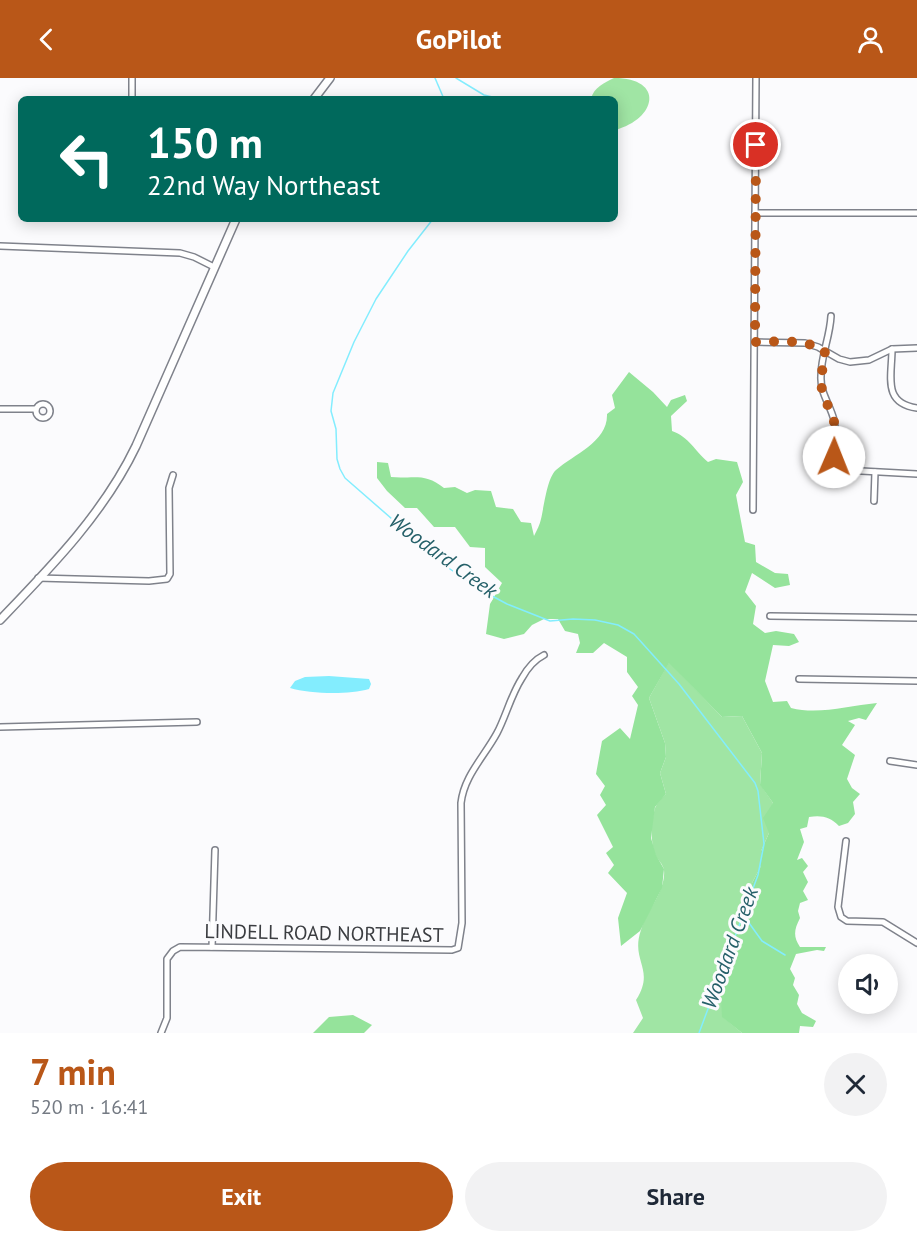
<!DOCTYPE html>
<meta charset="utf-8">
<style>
body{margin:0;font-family:"PT Sans",sans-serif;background:#f2f2f3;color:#1f2937;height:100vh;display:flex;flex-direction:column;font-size:22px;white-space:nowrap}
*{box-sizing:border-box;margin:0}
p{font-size:20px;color:#747a83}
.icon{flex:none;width:33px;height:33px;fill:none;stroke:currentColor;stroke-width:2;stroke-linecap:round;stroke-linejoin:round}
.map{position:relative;height:955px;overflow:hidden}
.drawer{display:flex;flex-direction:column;background:#fff;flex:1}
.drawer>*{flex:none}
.guide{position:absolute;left:18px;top:18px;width:600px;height:126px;border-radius:9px;box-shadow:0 3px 15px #0003;background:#00695c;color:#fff;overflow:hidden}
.tools{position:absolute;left:838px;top:876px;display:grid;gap:12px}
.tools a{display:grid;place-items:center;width:60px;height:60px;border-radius:50%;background:#fff;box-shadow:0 3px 15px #0003;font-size:30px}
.pin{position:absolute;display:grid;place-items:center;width:51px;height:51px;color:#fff;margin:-26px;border:3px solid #fff;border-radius:50%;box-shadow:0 2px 6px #0007}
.me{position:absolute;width:66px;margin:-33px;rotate:1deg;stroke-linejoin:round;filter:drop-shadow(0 0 4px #0008)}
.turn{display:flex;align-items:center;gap:21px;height:126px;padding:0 30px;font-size:27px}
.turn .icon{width:78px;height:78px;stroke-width:2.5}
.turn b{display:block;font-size:42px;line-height:51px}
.round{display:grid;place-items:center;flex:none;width:63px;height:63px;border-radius:32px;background:#f2f2f3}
.summary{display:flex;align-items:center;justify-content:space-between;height:102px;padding:0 30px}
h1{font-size:36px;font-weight:600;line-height:45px;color:#b95718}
.action{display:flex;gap:12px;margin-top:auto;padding:12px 30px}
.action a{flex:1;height:69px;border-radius:36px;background:#b95718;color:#fff;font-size:24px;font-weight:600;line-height:69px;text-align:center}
.action a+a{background:#f2f2f3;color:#1f2937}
header{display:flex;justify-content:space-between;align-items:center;height:78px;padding:0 30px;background:#b95718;color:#fff;font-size:27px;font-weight:600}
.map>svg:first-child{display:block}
.green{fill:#a0e5a4}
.forest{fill:#95e39b}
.water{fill:#83edfe}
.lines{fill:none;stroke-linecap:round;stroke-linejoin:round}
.stream{stroke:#83edfe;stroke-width:1.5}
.minor-casing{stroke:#7f828b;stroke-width:8}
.tertiary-casing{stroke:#7f828b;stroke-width:10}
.minor{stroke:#fff;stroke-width:5}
.tertiary{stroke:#fff;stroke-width:7}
.route{stroke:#b95718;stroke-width:10;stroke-dasharray:0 18}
.labels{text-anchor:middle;stroke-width:6;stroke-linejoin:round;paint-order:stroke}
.street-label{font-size:20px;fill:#3b3d41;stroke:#fbfbfd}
.water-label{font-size:21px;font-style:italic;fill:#256069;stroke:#fbfbfd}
</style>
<header><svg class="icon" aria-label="back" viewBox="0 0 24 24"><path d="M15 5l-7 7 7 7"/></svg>GoPilot<svg class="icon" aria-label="person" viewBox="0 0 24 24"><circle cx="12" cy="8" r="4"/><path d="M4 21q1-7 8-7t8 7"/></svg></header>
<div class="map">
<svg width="917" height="955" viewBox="0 0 917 955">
<rect width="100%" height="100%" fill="#fbfbfd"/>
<g class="green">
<path d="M 614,0 C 665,0 657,41 615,52 L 615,21 L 591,21 C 594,9 604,5 614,0 Z"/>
<path d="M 669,584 L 722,639 L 742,638 L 762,675 L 760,706 L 773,725 L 769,755 L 761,773 L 761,788 L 752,805 L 748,843 L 733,854 L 732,877 L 726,887 L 720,905 L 723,939 L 742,955 L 633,955 L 643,940 L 636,922 C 656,891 630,883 641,852 C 647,832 666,813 664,792 C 663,786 657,781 655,776 C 650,762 651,744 655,730 C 657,725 662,720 666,716 L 660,695 L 666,679 L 665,665 L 649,620 Z"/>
</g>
<g class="forest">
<path d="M 629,294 L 653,314 L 667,329 L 671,322 L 685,317 L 687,323 L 671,338 L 672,353 C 689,359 694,372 708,384 L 716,381 L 737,384 L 743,404 L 736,417 L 745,464 L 755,467 L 756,484 L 775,495 L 788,496 L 790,507 L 775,510 L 752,495 L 745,514 L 756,528 L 753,546 L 765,555 L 776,553 L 794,556 L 799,564 L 789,568 L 773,567 L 765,603 L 773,624 L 787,623 L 791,630 C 818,637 848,628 877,625 L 866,642 L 859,640 L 848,643 L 855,647 L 842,667 L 855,677 L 847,701 L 852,710 L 860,716 L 853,724 L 855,736 L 848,745 L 839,748 C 830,739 822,737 809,739 L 807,749 L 800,751 L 804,764 L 797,782 L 802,780 L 808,788 L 803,794 L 808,804 L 803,813 L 808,822 L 800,825 L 798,833 L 800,840 C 794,852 793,858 800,869 L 826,869 L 824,873 L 817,872 L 796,876 L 790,891 L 795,900 L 793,907 L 799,917 L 797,926 L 802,935 L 816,943 L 813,949 L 800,948 L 799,955 L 742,955 L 722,939 L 720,905 L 726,887 L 732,877 L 733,854 L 748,843 L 742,835 L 752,805 L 761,788 L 761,773 L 769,755 L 763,740 L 773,725 L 760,707 L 762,675 L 742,638 L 722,639 L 669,585 L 649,620 L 665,665 L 666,679 L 660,695 L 666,716 L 655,729 L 651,760 L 656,777 L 664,791 L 662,810 L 640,853 L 621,868 L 618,840 L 627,815 L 608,795 L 614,787 L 606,775 L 613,769 L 597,737 L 606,727 L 600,717 L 605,708 L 596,696 L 602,663 L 620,650 L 630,661 L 638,627 L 632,618 L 638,609 L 627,594 L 627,579 L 604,565 L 593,575 L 576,575 L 580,565 L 578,556 L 565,553 L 558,541 L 544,541 L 532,547 L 524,556 L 504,561 L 486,556 L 490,526 L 502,505 L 485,489 L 485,470 L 470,469 L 455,449 L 434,449 L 417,430 L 405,430 L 387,413 L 377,400 L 377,384 L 388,385 L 391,399 C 413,401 425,394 444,410 L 455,409 L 467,415 L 475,412 L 491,413 L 496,429 L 513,431 L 521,444 L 531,445 L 534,458 C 537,452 540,446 541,441 C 544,429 547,400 556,392 C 574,376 608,364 607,336 L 615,330 L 612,317 Z"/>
<polygon points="353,937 372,947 364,955 313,955 329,939"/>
</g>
<path class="water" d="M 329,598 L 369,601 L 371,606 L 369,611 C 348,617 311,616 290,610 L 295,603 L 305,599 Z"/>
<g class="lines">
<g class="stream">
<polyline points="435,0 444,21"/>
<polyline points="456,0 484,17 501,21"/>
<polyline points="433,141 408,173 376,221 354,264 333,315 331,333 336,351 337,381 340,391 345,400 415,461 450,491 481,512 507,526 550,543 573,541 595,542 618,547 634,556 679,606 755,705 758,713 764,766 758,797 699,955"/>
<polyline points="744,838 762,863 785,877"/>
</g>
<defs>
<g id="minor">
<polyline points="132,0 132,21"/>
<polyline points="755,135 917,135"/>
<polyline points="0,168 180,175 194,179 214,189"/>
<path d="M 831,238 C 830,259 821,277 821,298 C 820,315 830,326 834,342 C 837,356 833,370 835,384 L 838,390 L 843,392 L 917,396"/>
<polyline points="755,264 805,265 818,269 839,281 850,284 869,282 892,271 917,270"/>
<path d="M 892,271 C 892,298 882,325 917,330"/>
<circle cx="43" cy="333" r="7"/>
<polyline points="0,331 36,331"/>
<polyline points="874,423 875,394"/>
<polyline points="753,432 756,0"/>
<polyline points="38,500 149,503 167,501 170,496 169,410 173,397"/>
<polyline points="770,538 917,540"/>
<polyline points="799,601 917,603"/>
<polyline points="0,649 197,644"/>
<polyline points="890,683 917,687"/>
<polyline points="846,763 838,829 841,839 847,843 883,844 917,865"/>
<polyline points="212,869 215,772"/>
<path d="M 161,955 L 167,940 L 167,881 L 173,873 L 180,869 L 452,872 L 458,870 L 462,845 L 461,725 C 464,698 484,679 497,655 C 506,638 511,617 522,600 C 527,591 534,582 544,577"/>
</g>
<g id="tertiary">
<polyline points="314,21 330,0"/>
<path d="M 0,542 C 51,489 104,435 136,368 L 236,141"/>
</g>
</defs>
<use href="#minor" class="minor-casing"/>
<use href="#tertiary" class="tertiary-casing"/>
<use href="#minor" class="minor"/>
<use href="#tertiary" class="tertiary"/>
</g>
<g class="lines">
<path class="route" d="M 756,67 L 755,264 C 779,264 804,260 825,273 L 821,301 L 822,313 L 834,343 L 834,379"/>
</g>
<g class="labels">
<g class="street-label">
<text transform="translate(324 855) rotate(1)" y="7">LINDELL ROAD NORTHEAST</text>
</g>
<g class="water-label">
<text transform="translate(443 478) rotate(36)" y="7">Woodard Creek</text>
<text transform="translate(730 870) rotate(-70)" y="7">Woodard Creek</text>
</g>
</g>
</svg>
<div class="tools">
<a><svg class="icon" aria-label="sound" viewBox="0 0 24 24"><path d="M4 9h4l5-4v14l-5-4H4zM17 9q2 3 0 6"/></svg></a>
</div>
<div class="pin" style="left:756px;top:67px;background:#d93025"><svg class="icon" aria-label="arrive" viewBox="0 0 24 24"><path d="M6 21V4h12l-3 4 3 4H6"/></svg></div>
<svg class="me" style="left:834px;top:379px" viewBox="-20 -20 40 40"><circle r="19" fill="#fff"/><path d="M0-13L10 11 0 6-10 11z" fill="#b95718"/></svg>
<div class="guide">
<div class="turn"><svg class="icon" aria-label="left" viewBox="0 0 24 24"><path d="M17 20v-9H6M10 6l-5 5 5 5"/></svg><div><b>150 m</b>22nd Way Northeast</div></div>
</div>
</div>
<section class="drawer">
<div class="summary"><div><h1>7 min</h1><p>520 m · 16:41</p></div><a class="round"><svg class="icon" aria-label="close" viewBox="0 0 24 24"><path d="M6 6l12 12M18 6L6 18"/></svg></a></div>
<div class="action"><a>Exit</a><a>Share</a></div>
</section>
